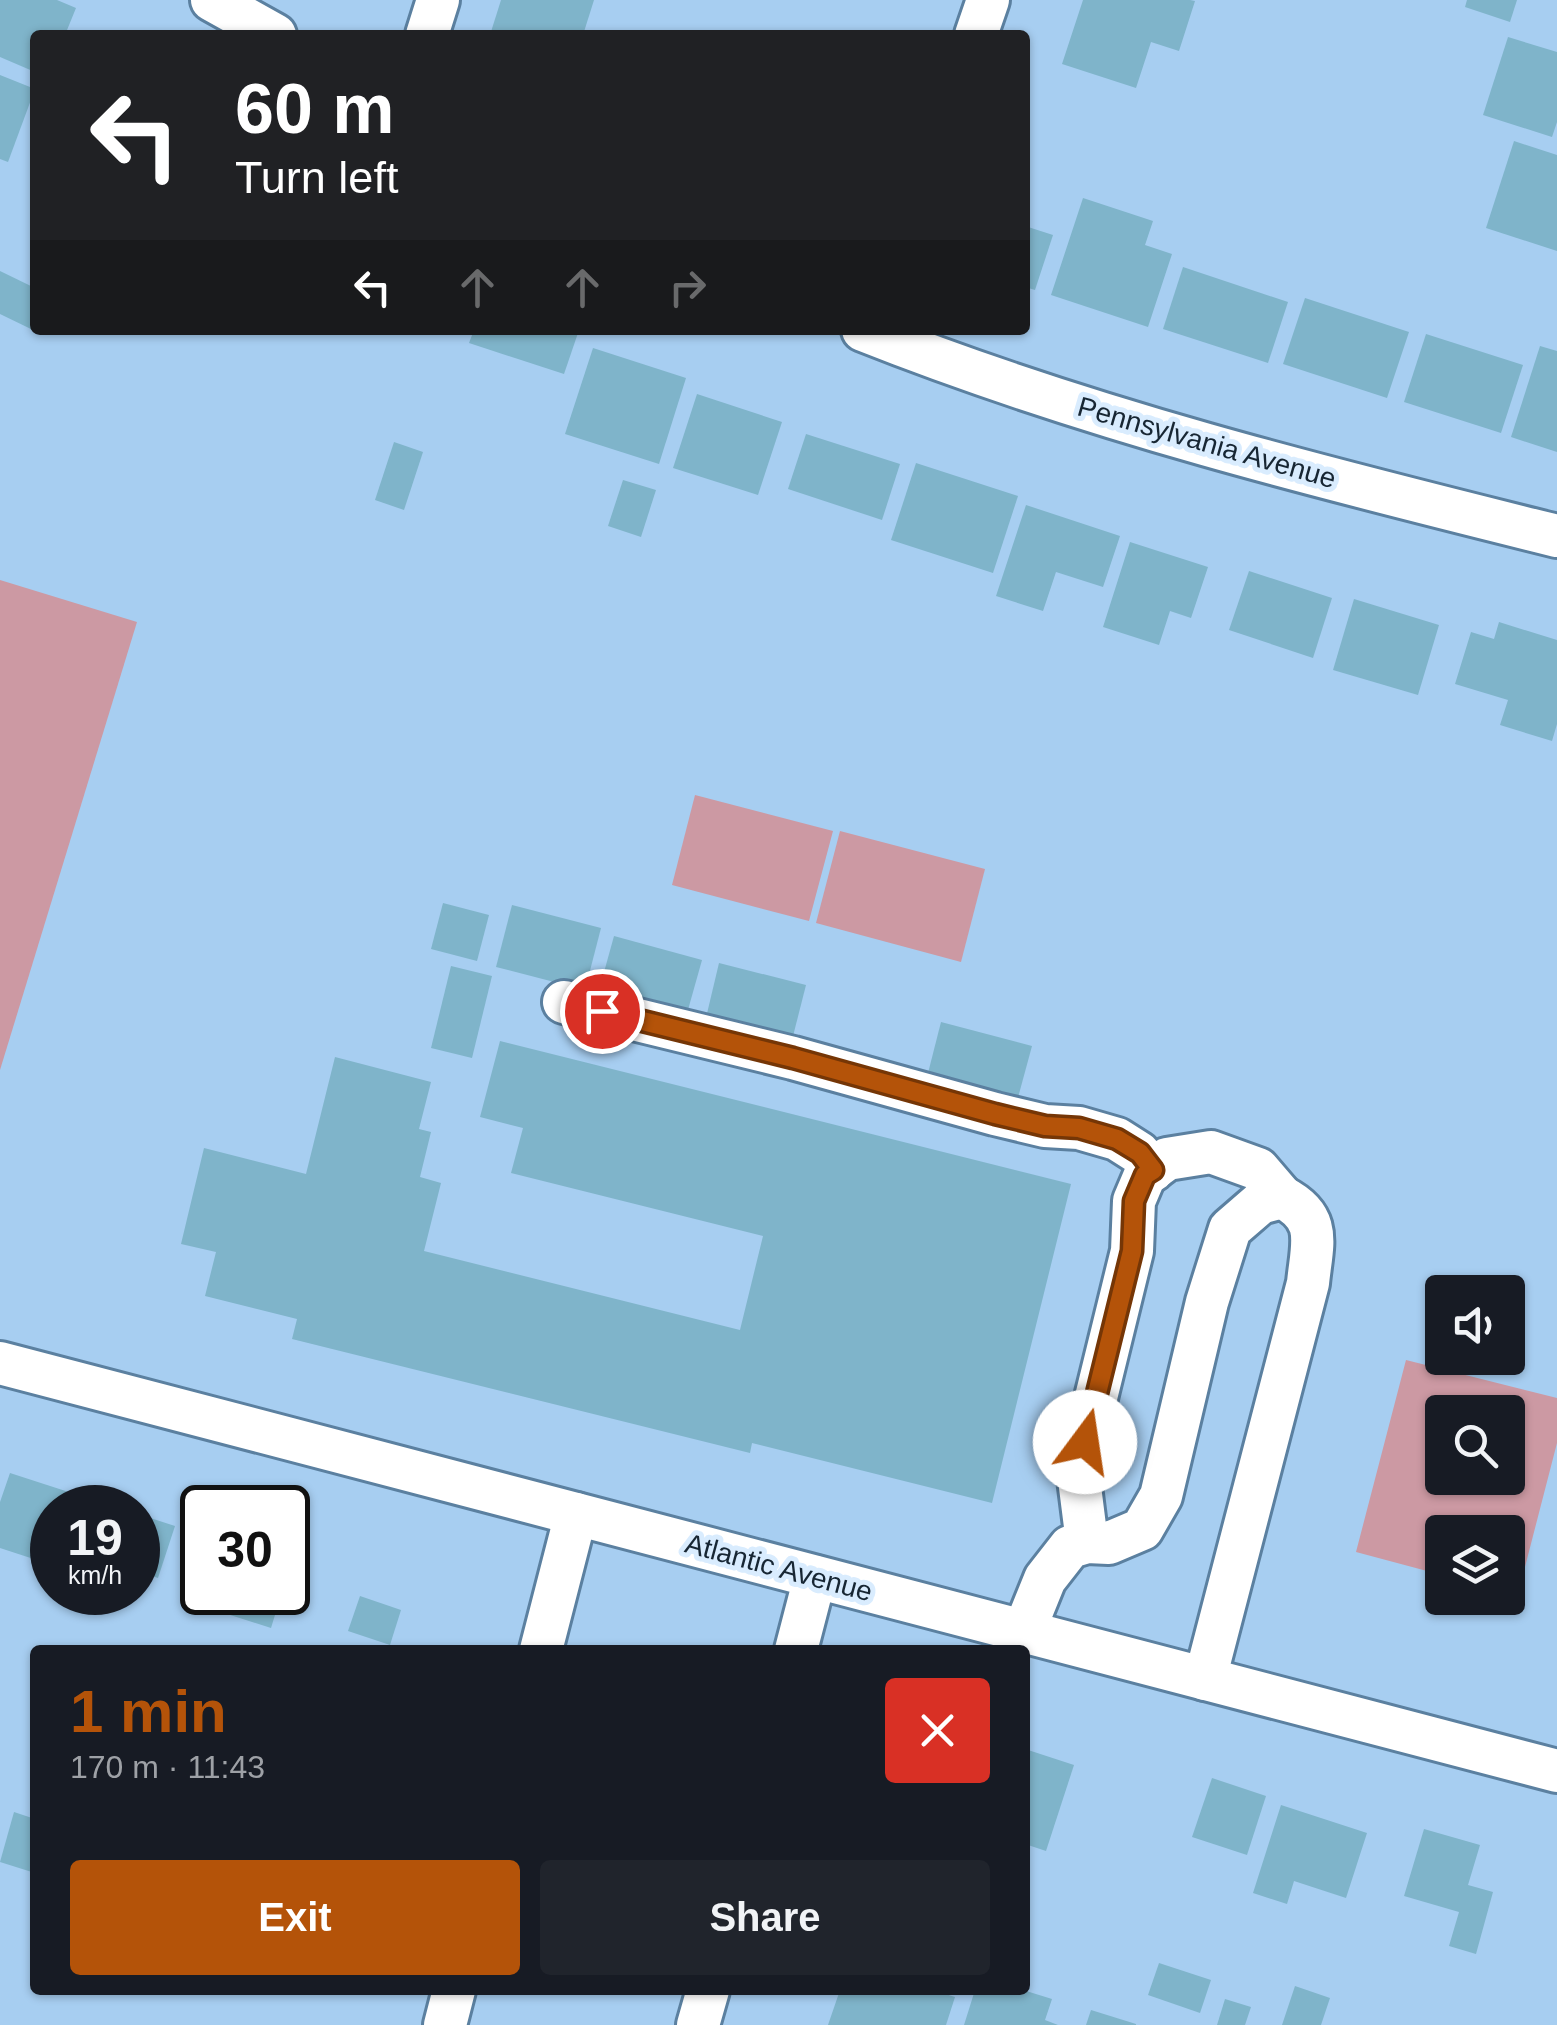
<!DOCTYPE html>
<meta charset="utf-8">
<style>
body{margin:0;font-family:Helvetica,sans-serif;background:#20242c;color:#f1f3f6;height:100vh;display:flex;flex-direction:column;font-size:38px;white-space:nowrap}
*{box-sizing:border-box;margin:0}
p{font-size:32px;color:#9ea1a6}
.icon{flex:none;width:55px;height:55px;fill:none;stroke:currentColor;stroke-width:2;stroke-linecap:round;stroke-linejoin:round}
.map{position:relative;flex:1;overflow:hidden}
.sheet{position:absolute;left:30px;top:1645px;width:1000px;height:350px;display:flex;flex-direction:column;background:#171b24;border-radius:10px;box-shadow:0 2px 8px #0004}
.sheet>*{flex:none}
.top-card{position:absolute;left:30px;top:30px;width:1000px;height:305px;border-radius:10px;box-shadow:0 2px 8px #0004;background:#202124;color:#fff;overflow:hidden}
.buttons{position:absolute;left:1425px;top:1275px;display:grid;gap:20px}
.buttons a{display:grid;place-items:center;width:100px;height:100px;border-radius:10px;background:#171b24;box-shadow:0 2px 8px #0004;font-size:50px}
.speed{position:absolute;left:30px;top:1485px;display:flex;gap:20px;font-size:50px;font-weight:700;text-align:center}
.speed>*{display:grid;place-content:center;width:130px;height:130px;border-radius:50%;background:#171b24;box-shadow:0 2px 8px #0004;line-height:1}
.speed small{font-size:25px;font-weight:400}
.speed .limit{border:5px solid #111;border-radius:15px;background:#fff;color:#111}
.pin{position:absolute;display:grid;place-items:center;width:85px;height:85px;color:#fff;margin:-42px;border:5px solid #fff;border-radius:50%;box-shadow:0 2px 10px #0007}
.me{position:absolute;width:110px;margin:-55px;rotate:14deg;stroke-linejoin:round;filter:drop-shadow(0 0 8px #0008)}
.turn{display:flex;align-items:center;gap:35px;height:210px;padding:0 40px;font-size:45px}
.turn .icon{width:130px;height:130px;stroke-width:2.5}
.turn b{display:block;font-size:70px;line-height:85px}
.lanes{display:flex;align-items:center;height:95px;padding:0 40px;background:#0003;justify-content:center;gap:50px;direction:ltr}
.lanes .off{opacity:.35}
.round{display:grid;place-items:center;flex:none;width:105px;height:105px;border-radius:10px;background:#20242c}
.head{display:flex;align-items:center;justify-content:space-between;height:170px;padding:0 40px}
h1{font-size:60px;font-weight:700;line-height:75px;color:#b45309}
.cta{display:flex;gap:20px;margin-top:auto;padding:20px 40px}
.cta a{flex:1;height:115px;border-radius:10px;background:#b45309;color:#fff;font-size:40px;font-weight:700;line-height:115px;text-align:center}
.cta a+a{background:#20242c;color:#f1f3f6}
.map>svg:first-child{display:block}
.green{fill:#cc99a3;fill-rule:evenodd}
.building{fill:#7fb4ca}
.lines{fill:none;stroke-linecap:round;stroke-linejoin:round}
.minor-casing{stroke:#5b80a0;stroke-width:48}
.minor{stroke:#fff;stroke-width:42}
.route-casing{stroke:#753606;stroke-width:25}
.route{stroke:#b45309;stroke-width:18}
.labels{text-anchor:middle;stroke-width:10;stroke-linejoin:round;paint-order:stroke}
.street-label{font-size:28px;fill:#172633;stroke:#d9ecfe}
</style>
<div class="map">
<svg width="1557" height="2025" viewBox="0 0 1557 2025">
<rect width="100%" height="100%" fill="#a7cef1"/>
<g class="green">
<polygon points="0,580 137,622 0,1070"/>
<polygon points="695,795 833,831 809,921 672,885"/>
<polygon points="840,831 985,869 961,962 816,923"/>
<path d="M 1406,1360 L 1557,1398 L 1557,1443 L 1518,1594 L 1508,1592 L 1508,1532 L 1442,1532 L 1442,1575 L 1356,1552 ZM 1442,1412 L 1508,1412 L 1508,1478 L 1442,1478 Z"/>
</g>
<g class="building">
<polygon points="0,0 57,0 76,8 65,35 35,35 35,72 0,57"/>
<polygon points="501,0 594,0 583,35 490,35"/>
<polygon points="1083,0 1190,0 1195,1 1179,51 1151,42 1136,88 1062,64"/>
<polygon points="1467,0 1517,0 1510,22 1465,7"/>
<polygon points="1508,37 1557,52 1557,122 1552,137 1483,115"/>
<polygon points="0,75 35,89 8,162 0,159"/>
<polygon points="1514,141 1557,155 1557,251 1486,228"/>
<polygon points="1083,198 1153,221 1145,245 1172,254 1148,327 1051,295"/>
<polygon points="1025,226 1053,235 1035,290 1025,287"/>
<polygon points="1183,267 1288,302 1268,363 1163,329"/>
<polygon points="0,271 35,288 35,326 33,330 0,314"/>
<polygon points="1305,298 1409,332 1387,398 1283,364"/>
<polygon points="474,330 579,330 564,374 469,343"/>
<polygon points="1426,334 1523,365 1501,433 1404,402"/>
<polygon points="1540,346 1557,351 1557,452 1511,437"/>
<polygon points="593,348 686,378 659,464 565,434"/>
<polygon points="697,394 782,422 758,495 673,468"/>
<polygon points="806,434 900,464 882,520 788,489"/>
<polygon points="394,442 423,452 404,510 375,500"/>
<polygon points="916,463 1018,496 993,573 891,540"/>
<polygon points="623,480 656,490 641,537 608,526"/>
<polygon points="1026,505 1120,536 1103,587 1056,572 1043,611 996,596"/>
<polygon points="1130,542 1208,567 1191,618 1170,611 1159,645 1103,627"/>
<polygon points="1249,571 1332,598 1313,658 1229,630"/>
<polygon points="1354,599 1439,625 1418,695 1333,670"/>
<polygon points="1499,622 1557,640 1557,724 1552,741 1500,725 1508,700 1455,684 1471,632 1494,639"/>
<polygon points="443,903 489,915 477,961 431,949"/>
<polygon points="512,905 601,928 585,990 496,967"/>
<polygon points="614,936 702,960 686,1017 598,994"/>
<polygon points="719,963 806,985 791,1044 705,1022"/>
<polygon points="451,966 492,976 472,1058 431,1048"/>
<polygon points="941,1022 1032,1046 1016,1105 926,1081"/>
<polygon points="500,1041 1071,1184 992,1503 752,1443 750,1453 292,1339 297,1319 205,1296 216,1252 181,1244 204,1148 306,1174 335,1057 431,1082 419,1129 431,1132 420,1177 441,1183 424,1251 740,1330 763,1236 511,1173 523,1128 480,1117"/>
<polygon points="10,1473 81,1496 77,1508 52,1508 52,1565 0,1548 0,1502"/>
<polygon points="138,1514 175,1526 158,1578 138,1571"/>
<polygon points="203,1592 282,1592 271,1628 199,1605"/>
<polygon points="360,1596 401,1610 390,1645 348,1631"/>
<polygon points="1025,1749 1074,1765 1046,1851 1025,1844"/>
<polygon points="1212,1778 1266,1796 1247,1855 1192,1837"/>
<polygon points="1281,1805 1367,1833 1346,1898 1294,1881 1287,1904 1253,1893"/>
<polygon points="14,1812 35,1819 35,1873 0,1862"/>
<polygon points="1424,1829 1480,1845 1468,1885 1493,1892 1476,1954 1449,1946 1459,1912 1404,1896"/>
<polygon points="1159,1963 1211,1980 1200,2013 1148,1995"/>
<polygon points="1295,1986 1330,1998 1321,2025 1282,2025"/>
<polygon points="840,1990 933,1990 955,1997 946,2025 828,2025"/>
<polygon points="975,1990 1023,1990 1052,1999 1045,2020 1058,2025 964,2025"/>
<polygon points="1225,1999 1251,2007 1245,2025 1217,2025"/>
<polygon points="1091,2010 1136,2024 1136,2025 1086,2025"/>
</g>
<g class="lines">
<defs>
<g id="minor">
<polyline points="212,0 275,35"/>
<polyline points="427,35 438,0"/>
<polyline points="976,35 988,0"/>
<path d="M 863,330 C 1087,419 1323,478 1557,536"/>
<polyline points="564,1002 793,1058 995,1114 1045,1126 1079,1128 1117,1139 1139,1153 1153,1170"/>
<polyline points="0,1363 1557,1771"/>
<polyline points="1087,1542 1078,1471 1132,1251 1134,1201 1145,1175 1167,1159 1211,1152 1258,1169 1282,1197"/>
<path d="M 1024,1631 L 1045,1579 L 1070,1547 L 1087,1542 L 1109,1543 L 1142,1529 L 1161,1496 L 1207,1302 L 1230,1229 L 1260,1203 L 1282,1197 C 1323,1218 1312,1243 1308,1283 L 1205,1679"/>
<polyline points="541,1650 576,1514"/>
<polyline points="796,1650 815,1577"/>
<polyline points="445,2025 454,1990"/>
<polyline points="698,2025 708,1990"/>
</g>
</defs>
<use href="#minor" class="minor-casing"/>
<use href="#minor" class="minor"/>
</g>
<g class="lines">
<defs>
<polyline id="route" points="602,1011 793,1058 995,1114 1045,1126 1079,1128 1117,1139 1140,1153 1153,1170 1145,1175 1134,1201 1132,1251 1085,1442"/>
</defs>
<use href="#route" class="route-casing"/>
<use href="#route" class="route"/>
</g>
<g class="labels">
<g class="street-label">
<text transform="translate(1207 442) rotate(16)" y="10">Pennsylvania Avenue</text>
<text transform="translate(779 1567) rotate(15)" y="10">Atlantic Avenue</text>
</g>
</g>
</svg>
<div class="buttons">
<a><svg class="icon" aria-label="sound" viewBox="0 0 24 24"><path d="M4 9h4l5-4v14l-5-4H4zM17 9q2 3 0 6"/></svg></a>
<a><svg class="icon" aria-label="search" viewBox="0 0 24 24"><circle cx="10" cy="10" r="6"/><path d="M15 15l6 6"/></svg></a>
<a><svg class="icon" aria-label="layers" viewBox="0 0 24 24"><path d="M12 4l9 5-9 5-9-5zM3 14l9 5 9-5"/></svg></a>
</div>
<div class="speed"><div>19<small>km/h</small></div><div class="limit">30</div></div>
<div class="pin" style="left:602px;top:1011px;background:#d93025"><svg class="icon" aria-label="arrive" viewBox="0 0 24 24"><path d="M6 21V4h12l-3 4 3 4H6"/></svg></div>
<svg class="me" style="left:1085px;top:1442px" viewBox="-20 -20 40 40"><circle r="19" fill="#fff"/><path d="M0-13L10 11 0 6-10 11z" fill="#b45309"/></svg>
<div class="top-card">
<div class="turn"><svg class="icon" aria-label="left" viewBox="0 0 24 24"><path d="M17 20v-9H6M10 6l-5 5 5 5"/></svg><div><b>60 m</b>Turn left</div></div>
<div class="lanes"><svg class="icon" aria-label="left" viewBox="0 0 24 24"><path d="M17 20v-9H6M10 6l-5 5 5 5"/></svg><svg class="icon off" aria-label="ahead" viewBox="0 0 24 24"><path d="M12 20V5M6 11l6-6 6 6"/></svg><svg class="icon off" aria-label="ahead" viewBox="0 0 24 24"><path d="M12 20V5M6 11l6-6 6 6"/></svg><svg class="icon off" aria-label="right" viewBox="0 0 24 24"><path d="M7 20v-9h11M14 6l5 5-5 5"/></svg></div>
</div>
<section class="sheet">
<div class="head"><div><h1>1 min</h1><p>170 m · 11:43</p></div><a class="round" style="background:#d93025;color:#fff"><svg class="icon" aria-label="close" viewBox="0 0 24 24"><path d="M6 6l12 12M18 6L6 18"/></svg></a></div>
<div class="cta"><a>Exit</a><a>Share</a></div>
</section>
</div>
